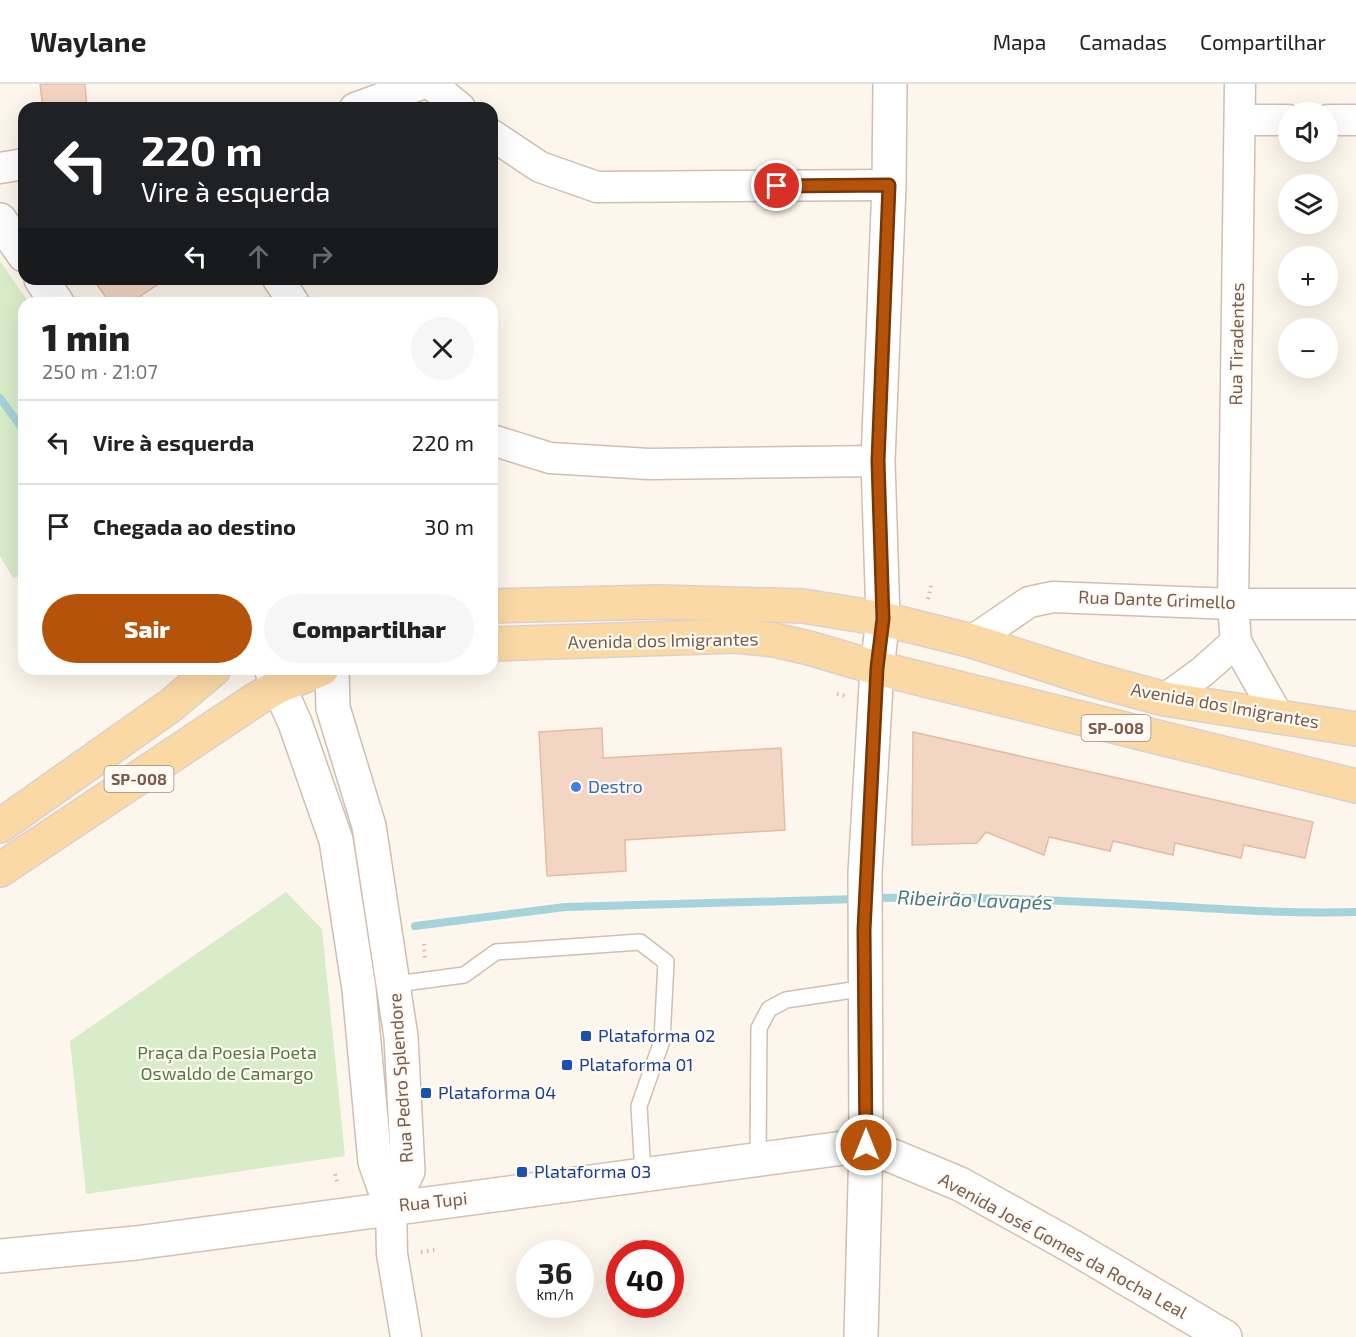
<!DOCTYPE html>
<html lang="pt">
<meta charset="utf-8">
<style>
body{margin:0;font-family:"Exo 2",sans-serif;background:#f6f6f6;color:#222;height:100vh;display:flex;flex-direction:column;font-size:22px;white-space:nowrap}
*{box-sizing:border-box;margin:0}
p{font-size:20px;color:#767676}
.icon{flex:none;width:33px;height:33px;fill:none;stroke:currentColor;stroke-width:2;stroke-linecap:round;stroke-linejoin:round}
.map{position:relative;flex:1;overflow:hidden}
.sheet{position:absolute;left:18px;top:213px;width:480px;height:378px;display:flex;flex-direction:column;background:#fff;border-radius:18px;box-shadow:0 6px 24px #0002}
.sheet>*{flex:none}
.banner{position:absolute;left:18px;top:18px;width:480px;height:183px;border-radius:18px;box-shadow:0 6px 24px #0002;background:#202124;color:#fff;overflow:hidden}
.controls{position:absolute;left:1278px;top:18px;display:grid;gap:12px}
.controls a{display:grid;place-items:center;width:60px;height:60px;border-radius:50%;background:#fff;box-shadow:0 6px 24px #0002;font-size:30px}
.speed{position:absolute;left:516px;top:1156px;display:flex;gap:12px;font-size:30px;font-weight:700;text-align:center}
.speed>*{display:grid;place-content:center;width:78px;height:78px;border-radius:50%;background:#fff;box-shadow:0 6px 24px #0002;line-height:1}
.speed small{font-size:15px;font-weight:400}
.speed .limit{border:9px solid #d22;background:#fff;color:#111}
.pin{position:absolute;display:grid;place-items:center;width:51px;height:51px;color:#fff;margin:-26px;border:3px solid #fff;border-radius:50%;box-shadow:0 2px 6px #0007}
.me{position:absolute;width:66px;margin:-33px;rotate:0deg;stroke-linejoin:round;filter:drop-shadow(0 0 4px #0008)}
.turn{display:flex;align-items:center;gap:21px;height:126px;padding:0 24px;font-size:27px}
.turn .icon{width:78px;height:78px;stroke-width:2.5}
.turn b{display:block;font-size:42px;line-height:51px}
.lanes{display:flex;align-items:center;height:57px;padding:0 24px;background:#0003;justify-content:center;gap:30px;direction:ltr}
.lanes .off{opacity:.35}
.round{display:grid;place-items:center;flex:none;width:63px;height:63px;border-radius:32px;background:#f6f6f6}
.summary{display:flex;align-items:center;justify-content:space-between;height:102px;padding:0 24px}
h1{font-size:36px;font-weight:800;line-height:45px}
.button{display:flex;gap:12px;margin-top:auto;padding:12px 24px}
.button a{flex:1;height:69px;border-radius:36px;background:#b45309;color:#fff;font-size:24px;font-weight:800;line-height:69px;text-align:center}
.button a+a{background:#f6f6f6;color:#222}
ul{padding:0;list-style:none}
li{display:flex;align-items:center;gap:18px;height:84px;padding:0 24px;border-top:2px solid #e0e0e0}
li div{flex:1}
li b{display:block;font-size:22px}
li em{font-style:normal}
header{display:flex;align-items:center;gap:36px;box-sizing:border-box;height:84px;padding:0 30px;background:#fff;border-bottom:2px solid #e0e0e0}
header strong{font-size:28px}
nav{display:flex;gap:33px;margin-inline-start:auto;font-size:21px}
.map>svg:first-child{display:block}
.green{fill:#d8ecc9}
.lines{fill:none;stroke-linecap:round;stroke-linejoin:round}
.stream{stroke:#a5d3da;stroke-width:8}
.building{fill:#f3d5c3;stroke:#e6bba3;stroke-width:1.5}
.service-casing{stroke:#d1beb0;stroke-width:18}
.minor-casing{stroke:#d1beb0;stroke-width:33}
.tertiary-casing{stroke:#d1beb0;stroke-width:36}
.secondary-casing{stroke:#d6c0b0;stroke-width:36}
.primary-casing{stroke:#dad1cd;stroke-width:36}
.path{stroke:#d9b8a5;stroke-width:4;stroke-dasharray:1.5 4.5;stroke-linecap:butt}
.service{stroke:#fff;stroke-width:15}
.minor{stroke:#fff;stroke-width:30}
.tertiary{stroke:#fff;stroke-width:33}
.secondary{stroke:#fff;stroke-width:33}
.primary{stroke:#fbd9a5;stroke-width:33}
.route-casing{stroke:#753606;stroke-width:15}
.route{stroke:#b45309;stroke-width:10}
.shop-dot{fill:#3f7fe0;stroke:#fffaf3;stroke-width:2}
.transit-dot{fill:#1a4fb4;stroke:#fffaf3;stroke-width:2}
.labels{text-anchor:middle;stroke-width:4.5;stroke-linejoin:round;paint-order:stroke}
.shield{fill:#fffaf3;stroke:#a28b7f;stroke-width:1.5}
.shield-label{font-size:16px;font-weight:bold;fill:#7a5c4d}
.street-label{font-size:18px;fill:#7a5c4d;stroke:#fffaf3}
.shop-label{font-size:18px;fill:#366cbe;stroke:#fffaf3;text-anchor:start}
.transit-label{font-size:18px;fill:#164399;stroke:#fffaf3;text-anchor:start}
.park-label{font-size:18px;fill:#537a41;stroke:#fffaf3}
.water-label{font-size:20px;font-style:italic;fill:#437c86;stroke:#fffaf3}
</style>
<header>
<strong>Waylane</strong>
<nav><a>Mapa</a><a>Camadas</a><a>Compartilhar</a></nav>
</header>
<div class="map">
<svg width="1356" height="1253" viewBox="0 0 1356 1253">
<rect width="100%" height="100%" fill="#fdf6ec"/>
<g class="green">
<polygon points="0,177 29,219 24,219 24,491 13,494 0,472"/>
<polygon points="286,808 322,845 345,1072 86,1110 70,957"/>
</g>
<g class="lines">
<g class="stream">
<polyline points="0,314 24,347"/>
<path d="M 873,814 C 966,812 1058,816 1151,821 C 1219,825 1287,830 1356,828"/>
<polyline points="415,842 565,823 860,815"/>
</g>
</g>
<g class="building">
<polygon points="40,0 85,0 87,24 43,24"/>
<polygon points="93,195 166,195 130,219 110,219"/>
<polygon points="602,644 603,674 781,664 785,746 625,756 626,787 547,792 539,648"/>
<polygon points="913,648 1313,738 1305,774 1244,761 1241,774 1175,759 1173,771 1113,757 1110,767 1049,753 1044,771 986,748 977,759 912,761"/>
</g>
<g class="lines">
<defs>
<g id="service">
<polyline points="389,901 464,891 496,868 640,858 666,878 662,957 639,1022 643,1091"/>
<polyline points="758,1075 759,944 769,925 786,916 866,904"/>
</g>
<g id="minor">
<polyline points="431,0 460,24"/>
<polyline points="1240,0 1233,520 1236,558 1279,634"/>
<polyline points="355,24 422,0"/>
<polyline points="1240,36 1288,36"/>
<polyline points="1328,36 1356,36"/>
<polyline points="492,51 540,83 597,103 889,101"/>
<polyline points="0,84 24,80"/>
<polyline points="278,195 294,219"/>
<polyline points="492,356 550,374 649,380 878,377"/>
<polyline points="972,557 1029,518 1053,513 1233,520 1356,520"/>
<polyline points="1165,615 1202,588 1236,558"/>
<polyline points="391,1123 392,1170 406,1253"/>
</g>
<g id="tertiary">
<polyline points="0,136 24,171"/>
<polyline points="41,195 57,219"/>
<polyline points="271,585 295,639 336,756 359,905 375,1078 391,1123"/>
<polyline points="332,585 333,624 369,742 401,953 408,1087 391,1123"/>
<polyline points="861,1253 866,1061 865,789 877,584 883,535 878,377 889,101 890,0"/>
</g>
<polyline id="secondary" points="0,1172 136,1159 866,1061 960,1100 1073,1163 1225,1253"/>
<g id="primary">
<polyline points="492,522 659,518 803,522 883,535 972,557 1091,595 1165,615 1356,645"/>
<polyline points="492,560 736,552 774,556 809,564 877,584 1356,702"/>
<polyline points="0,742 170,622 214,585"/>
<polyline points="0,786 255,616 277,603 322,585"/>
</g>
</defs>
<use href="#service" class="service-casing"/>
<use href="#minor" class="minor-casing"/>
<use href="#tertiary" class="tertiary-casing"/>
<use href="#secondary" class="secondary-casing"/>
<use href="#primary" class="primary-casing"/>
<g class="path">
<polyline points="928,515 932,498"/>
<polyline points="837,610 846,612"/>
<polyline points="424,860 425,875"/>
<polyline points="335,1090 338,1101"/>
<polyline points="421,1168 435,1166"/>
</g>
<use href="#service" class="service"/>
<use href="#minor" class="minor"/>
<use href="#tertiary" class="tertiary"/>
<use href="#secondary" class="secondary"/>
<use href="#primary" class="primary"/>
</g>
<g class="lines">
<defs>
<polyline id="route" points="777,102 889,101 878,377 883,535 877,584 864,846 866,1061"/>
</defs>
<use href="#route" class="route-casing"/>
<use href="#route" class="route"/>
</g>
<circle class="shop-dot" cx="576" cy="703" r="6"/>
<g class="transit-dot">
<rect x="580" y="946" width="12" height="12" rx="3"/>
<rect x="561" y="975" width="12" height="12" rx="3"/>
<rect x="420" y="1003" width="12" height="12" rx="3"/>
<rect x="516" y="1082" width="12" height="12" rx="3"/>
</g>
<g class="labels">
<g class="shield">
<rect x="1081.5" y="631" width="69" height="26" rx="4.5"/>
<rect x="104.5" y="682" width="69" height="26" rx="4.5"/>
</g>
<g class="shield-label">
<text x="1116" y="650">SP-008</text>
<text x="139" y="701">SP-008</text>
</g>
<g class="street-label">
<text transform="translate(1237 260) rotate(-89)" y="6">Rua Tiradentes</text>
<text transform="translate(1157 516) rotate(2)" y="6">Rua Dante Grimello</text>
<text transform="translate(663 557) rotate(-1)" y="6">Avenida dos Imigrantes</text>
<text transform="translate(1225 622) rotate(10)" y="6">Avenida dos Imigrantes</text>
<text transform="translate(401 994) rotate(-94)" y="6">Rua Pedro Splendore</text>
<text transform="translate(433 1118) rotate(-6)" y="6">Rua Tupi</text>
<text transform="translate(1063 1162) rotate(29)" y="6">Avenida José Gomes da Rocha Leal</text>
</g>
<g class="shop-label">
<text x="588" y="709">Destro</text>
</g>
<g class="transit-label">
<text x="598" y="958">Plataforma 02</text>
<text x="579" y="987">Plataforma 01</text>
<text x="438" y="1015">Plataforma 04</text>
<text x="534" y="1094">Plataforma 03</text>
</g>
<g class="park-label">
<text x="227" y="975">Praça da Poesia Poeta<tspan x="227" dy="21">Oswaldo de Camargo</tspan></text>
</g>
<g class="water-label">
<text transform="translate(975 816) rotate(2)" y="7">Ribeirão Lavapés</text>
</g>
</g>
</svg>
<div class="controls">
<a><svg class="icon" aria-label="sound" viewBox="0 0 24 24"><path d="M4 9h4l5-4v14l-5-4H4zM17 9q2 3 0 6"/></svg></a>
<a><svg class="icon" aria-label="layers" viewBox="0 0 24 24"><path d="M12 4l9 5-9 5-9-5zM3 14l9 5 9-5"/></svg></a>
<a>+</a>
<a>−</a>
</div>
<div class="speed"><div>36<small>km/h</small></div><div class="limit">40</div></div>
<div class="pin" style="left:777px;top:102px;background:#d93025"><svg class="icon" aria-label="arrive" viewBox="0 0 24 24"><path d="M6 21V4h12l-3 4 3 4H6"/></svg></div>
<svg class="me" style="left:866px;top:1061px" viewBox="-20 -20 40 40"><circle r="17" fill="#b45309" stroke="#fff" stroke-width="3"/><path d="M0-11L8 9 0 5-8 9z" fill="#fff"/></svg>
<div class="banner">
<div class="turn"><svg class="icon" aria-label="left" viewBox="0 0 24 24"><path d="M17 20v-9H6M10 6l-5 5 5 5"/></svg><div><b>220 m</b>Vire à esquerda</div></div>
<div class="lanes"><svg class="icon" aria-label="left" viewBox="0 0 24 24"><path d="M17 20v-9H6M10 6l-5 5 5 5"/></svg><svg class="icon off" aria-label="ahead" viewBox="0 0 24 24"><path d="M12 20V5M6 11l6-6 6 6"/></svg><svg class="icon off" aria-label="right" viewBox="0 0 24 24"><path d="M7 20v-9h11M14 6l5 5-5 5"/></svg></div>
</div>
<section class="sheet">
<div class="summary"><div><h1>1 min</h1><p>250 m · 21:07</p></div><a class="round"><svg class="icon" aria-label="close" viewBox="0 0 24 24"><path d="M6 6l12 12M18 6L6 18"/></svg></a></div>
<ul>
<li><svg class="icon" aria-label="left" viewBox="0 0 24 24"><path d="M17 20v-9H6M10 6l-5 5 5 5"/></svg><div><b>Vire à esquerda</b></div><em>220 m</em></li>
<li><svg class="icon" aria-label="arrive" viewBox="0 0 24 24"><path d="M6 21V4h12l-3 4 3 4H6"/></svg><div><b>Chegada ao destino</b></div><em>30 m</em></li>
</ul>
<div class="button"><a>Sair</a><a>Compartilhar</a></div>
</section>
</div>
